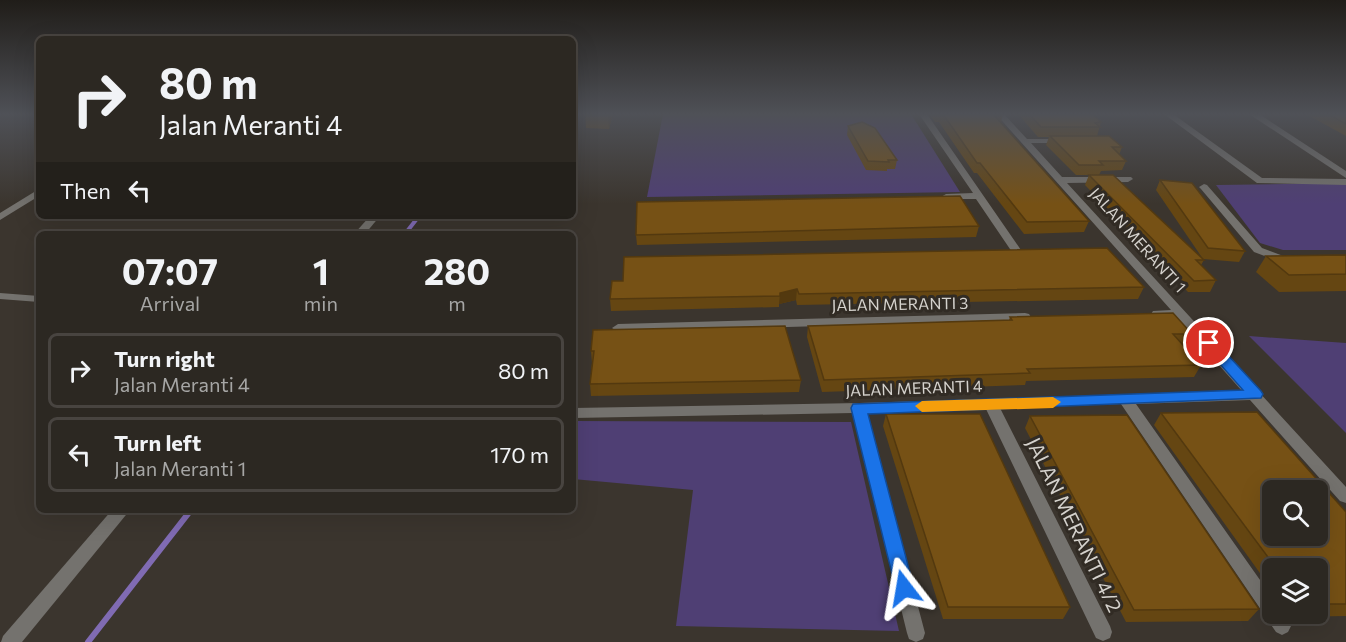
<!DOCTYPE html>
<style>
body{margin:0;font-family:Commissioner,sans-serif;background:#38342f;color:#f1f3f6;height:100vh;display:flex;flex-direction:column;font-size:22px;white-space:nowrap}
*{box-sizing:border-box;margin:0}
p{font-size:20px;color:#a6a6a5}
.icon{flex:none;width:33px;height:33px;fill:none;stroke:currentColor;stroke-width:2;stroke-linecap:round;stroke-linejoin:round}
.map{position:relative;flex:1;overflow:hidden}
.panel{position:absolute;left:36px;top:231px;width:540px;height:282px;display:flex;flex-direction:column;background:#2c2822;border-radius:9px;box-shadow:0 6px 24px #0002,0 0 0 2px #484440}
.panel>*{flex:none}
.hud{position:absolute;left:36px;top:36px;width:540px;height:183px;border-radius:9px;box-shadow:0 6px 24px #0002,0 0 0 2px #484440;background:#2c2822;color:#f1f3f6;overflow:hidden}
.tools{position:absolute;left:1262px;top:480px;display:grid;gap:12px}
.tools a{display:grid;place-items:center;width:66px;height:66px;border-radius:9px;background:#2c2822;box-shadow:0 6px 24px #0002,0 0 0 2px #484440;font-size:30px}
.pin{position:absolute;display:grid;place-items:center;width:51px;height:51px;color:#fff;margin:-26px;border:3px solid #fff;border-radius:50%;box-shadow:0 2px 6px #0007}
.me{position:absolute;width:66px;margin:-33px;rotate:346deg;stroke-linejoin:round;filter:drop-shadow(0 0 4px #0008)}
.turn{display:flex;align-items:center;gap:21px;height:126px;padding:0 24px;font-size:27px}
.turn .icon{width:78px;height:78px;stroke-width:2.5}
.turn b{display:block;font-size:42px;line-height:51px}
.then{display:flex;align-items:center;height:57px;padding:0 24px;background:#0003;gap:12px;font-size:22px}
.eta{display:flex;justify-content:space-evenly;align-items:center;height:102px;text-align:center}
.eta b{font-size:36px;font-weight:700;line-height:42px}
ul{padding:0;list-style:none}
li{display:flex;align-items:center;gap:18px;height:75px;margin:0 12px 9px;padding:0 12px;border:3px solid #484440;border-radius:9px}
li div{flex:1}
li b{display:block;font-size:22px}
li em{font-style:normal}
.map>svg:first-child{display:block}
.green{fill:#4f3f74}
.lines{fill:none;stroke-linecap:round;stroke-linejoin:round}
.stream-far1{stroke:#806bb3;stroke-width:4}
.stream{stroke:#806bb3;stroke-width:6}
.minor{fill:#74726e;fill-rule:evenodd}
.tertiary{fill:#74726e;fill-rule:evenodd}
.wall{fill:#654612}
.shaded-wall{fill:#53390f}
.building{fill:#765115;stroke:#53390f;stroke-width:1.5;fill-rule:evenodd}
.route{fill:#1a73e8;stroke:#114b97;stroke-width:1.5}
.slow{fill:#f59e0b}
.labels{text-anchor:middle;stroke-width:6;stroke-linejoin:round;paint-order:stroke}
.street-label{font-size:16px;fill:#d5d2cd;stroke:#312b24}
.near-street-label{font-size:20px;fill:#d5d2cd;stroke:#312b24}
</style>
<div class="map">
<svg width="1346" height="642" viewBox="0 0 1346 642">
<rect width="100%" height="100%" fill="#3b352e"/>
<g class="green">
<polygon points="663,114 911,114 960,192 647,197"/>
<polygon points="1346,183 1346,250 1283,250 1260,243 1216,185"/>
<polygon points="1249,336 1346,343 1346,433"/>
<polygon points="573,421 851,422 899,631 676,626 693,490 573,479"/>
</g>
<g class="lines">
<polyline class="stream-far1" points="405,234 419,216"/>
<polyline class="stream" points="88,642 191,510"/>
<g class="minor">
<polygon points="919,114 927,114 1021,250 1020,252 1012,252 976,199 943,199 941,197 946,194 973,193"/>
<polygon points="996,114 1004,114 1027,139 1065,139 1065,143 1031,143 1062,177 1131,177 1133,179 1128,182 1067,183 1346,487 1346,503 1340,501 1250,400 1136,404 1272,597 1272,614 1284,614 1291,626 1288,632 1282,635 1276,632 1121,404 1000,408 1110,626 1112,632 1110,638 1103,641 1096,638 986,409 867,413 925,633 923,639 916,642 909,639 907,633 853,413 573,418 573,408 859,403 1242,391 1177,318 1153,317 1151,314 1153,311 1171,310"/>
<polygon points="1164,114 1173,114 1262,178 1346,179 1346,185 1257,183"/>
<polygon points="1249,114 1259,114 1346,171 1346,178"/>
<polygon points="1204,184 1207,185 1262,248 1286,257 1287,259 1286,261 1278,261 1254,252 1201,189 1199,187"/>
<polygon points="39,189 39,196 0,220 0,213"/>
<polygon points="370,216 380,216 365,234 354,234"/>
<polygon points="1025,313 1029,314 1031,317 1029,320 618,332 612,328 618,324"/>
<polygon points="112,510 130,510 22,642 1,642 3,636"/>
</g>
<polygon class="tertiary" points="0,293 39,296 39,302 0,299"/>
</g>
<g class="wall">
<polygon points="585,114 613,114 609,129 586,128"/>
<polygon points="929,114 1003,114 1001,122 1089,221 1084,232 1024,234 977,173 974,173 939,122 935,122"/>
<polygon points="1018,114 1092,114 1101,122 1097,136 1122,147 1119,155 1126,161 1122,170 1101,171 1099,175 1076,175 1046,145 1049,137 1038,137"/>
<polygon points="1306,114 1346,114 1346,136"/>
<polygon points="848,126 897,160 895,169 887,169 887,171 866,170 847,135"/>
<polygon points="1089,175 1204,260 1201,265 1216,280 1210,292 1188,292 1085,185"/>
<polygon points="1160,180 1245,251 1239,262 1203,259 1156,190"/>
<polygon points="226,216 248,216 246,218"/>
<polygon points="979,226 976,237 637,245 636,235"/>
<polygon points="1346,255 1346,291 1279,292 1256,272 1266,256"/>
<polygon points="612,281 1144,287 1138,299 797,305 796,300 779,304 779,307 611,311 610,299"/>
<polygon points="1010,317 1192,334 1185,346 1183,346 1201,365 1194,377 1026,381 1025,385 822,392 807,337 808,326 1009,320"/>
<polygon points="591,351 801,380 799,392 591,396 590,384 592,363"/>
<polygon points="1161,413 1346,512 1346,616 1291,617 1289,614 1317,614 1317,568 1272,568 1272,590 1154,425"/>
<polygon points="886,414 1070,607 1063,619 943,619 883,426"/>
<polygon points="1030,416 1259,609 1248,621 1126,622 1025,428"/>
</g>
<g class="shaded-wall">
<polygon points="608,114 613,114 609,129"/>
<polygon points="797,289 796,300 779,304 780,293"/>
</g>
<g class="building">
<polygon points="585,114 608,114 608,115"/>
<polygon points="943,114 993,114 1089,221 1027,222 980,163 977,163"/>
<polygon points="1029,114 1092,114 1101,122 1095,123 1100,127 1041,127"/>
<polygon points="1328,114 1346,114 1346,124"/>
<polygon points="862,122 875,128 897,160 888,160 889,162 868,161 848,126"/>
<polygon points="1050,136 1109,136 1122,147 1112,147 1126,161 1099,161 1103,165 1079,165"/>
<polygon points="1089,175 1113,175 1204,260 1196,260 1216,280 1194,281"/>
<polygon points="1160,180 1192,183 1245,251 1208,248"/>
<polygon points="960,196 979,226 636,235 637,202"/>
<polygon points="1107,248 1144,287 799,294 797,289 780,293 780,296 610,299 612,281 623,281 624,257"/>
<polygon points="1346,255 1346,274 1289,275 1266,256"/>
<polygon points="1173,313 1192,334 1173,334 1201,365 1027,369 1030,373 824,380 808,326 1012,320 1010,317"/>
<polygon points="785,326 801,380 590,384 594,351 591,351 593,330"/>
<path d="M 1257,412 L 1346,512 L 1346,604 L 1317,604 L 1317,568 L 1276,568 L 1161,413 ZM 1272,490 L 1317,490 L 1317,536 L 1272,536 Z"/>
<polygon points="886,414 980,414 1070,607 948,607"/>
<polygon points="1127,415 1259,609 1134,610 1030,416"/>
</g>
<linearGradient id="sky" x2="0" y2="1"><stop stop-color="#201d19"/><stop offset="0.56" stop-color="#4f5157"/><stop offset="1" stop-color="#4f5157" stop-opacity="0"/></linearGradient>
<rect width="1346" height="204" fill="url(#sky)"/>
<polygon class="route" points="1209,338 1214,340 1261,391 1263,394 1261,398 868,414 914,588 911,594 904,597 897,594 851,408 853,404 1243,390 1204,346 1204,340"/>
<polygon class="slow" points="1053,397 1061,402 1053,408 922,412 915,406 922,401"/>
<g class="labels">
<g class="street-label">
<text transform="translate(1138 240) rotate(48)" y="6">JALAN MERANTI 1</text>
<text transform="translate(900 304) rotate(-1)" y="6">JALAN MERANTI 3</text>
<text transform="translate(914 388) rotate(-2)" y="6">JALAN MERANTI 4</text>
</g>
<g class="near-street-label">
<text transform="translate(1074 525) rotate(64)" y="7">JALAN MERANTI 4/2</text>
</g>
</g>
</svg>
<div class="tools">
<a><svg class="icon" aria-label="search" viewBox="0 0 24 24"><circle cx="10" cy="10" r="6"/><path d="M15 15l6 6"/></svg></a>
<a><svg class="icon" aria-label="layers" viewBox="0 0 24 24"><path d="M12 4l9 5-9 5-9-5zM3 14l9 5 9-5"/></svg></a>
</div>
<div class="pin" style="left:1209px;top:343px;background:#d93025"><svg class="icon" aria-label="arrive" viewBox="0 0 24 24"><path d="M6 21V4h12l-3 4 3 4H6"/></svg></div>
<svg class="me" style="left:904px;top:588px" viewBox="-20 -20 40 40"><path d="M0-17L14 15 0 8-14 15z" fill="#1a73e8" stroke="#fff" stroke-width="4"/></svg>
<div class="hud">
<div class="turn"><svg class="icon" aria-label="right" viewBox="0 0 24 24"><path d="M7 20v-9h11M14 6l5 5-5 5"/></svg><div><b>80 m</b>Jalan Meranti 4</div></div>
<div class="then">Then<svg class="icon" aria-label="left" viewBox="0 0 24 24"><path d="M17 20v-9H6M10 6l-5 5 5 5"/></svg></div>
</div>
<section class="panel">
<div class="eta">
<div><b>07:07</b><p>Arrival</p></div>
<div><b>1</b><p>min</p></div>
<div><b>280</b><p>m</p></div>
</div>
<ul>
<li><svg class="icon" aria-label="right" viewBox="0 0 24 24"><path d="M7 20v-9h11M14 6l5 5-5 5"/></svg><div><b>Turn right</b><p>Jalan Meranti 4</p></div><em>80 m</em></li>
<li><svg class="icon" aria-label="left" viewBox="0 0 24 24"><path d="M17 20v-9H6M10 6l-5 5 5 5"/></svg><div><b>Turn left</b><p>Jalan Meranti 1</p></div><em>170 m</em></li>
</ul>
</section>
</div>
